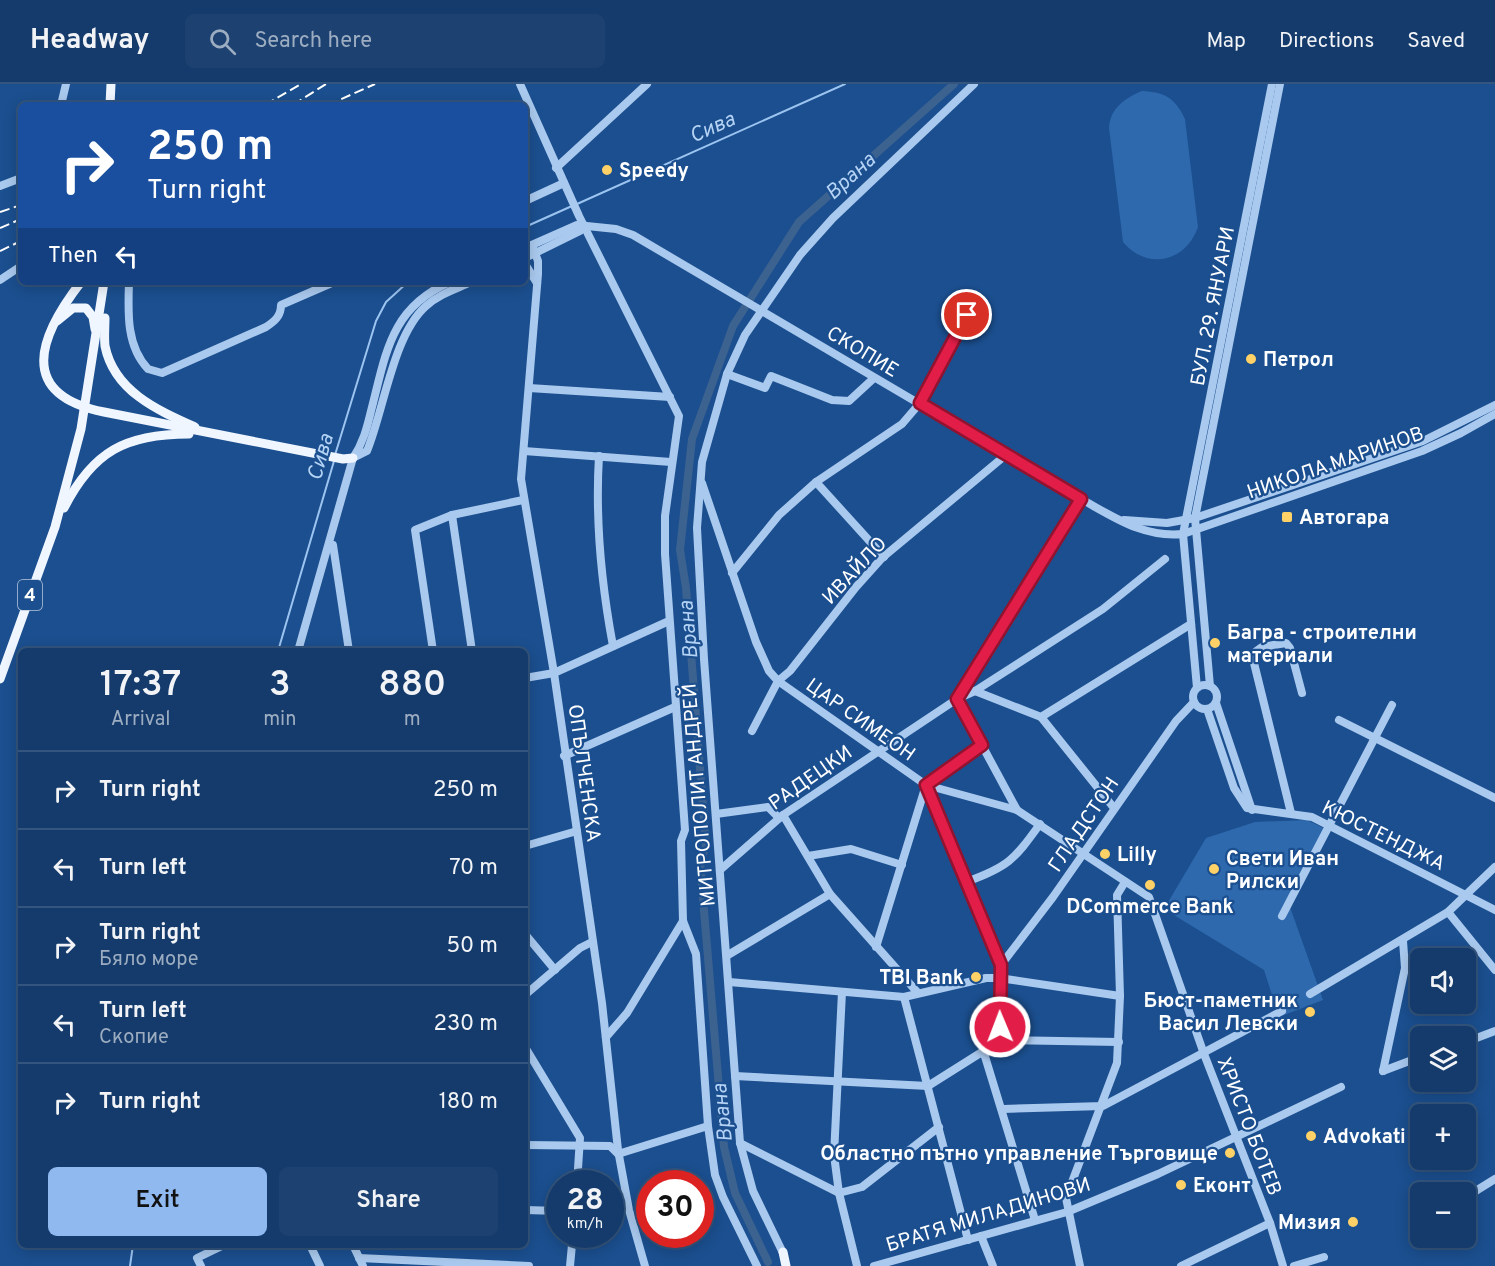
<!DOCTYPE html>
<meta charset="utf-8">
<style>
body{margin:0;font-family:Overpass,sans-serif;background:#1d4271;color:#f1f3f6;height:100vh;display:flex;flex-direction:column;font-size:22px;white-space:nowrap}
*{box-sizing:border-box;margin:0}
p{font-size:20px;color:#9dadc1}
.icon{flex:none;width:33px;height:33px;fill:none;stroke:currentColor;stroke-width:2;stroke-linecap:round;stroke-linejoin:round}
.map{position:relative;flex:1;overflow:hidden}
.sheet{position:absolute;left:18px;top:564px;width:510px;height:600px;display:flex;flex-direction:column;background:#143b6b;border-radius:9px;box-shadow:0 3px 15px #0003,0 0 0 2px #33557e}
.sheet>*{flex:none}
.banner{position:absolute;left:18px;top:18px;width:510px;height:183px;border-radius:9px;box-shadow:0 3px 15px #0003,0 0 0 2px #33557e;background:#1a4fa0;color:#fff;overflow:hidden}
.controls{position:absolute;left:1410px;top:864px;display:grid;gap:12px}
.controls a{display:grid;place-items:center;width:66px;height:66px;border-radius:9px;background:#143b6b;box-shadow:0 3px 15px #0003,0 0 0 2px #33557e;font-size:30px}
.speed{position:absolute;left:546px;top:1086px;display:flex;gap:12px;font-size:30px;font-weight:700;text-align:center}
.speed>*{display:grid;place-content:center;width:78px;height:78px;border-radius:50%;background:#143b6b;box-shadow:0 3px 15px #0003,0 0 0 2px #33557e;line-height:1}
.speed small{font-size:15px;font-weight:400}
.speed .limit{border:9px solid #d22;background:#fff;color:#111}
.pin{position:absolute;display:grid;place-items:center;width:51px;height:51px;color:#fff;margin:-26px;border:3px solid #fff;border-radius:50%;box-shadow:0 2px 6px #0007}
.me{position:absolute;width:66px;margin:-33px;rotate:359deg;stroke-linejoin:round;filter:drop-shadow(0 0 4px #0008)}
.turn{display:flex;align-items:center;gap:21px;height:126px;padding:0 30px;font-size:27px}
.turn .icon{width:78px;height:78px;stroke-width:2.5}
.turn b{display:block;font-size:42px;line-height:51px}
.then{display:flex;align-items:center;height:57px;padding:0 30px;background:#0003;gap:12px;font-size:22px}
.eta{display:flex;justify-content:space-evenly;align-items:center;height:102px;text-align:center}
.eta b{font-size:36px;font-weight:600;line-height:42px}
.cta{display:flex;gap:12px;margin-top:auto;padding:12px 30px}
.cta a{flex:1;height:69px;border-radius:9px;background:#90b9f0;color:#111;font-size:24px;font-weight:600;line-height:69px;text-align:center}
.cta a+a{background:#1d4271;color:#f1f3f6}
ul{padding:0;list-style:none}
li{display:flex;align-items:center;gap:18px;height:78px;padding:0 30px;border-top:2px solid #33557e}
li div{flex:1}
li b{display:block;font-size:22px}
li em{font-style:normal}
header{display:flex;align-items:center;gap:36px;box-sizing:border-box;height:84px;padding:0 30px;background:#143b6b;border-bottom:2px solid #33557e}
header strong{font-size:28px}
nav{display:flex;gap:33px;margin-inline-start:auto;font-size:21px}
.search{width:420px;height:54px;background:#1d4271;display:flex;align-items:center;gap:15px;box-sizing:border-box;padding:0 21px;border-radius:9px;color:#9dadc1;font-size:22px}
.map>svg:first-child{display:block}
.park{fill:#2e69ad}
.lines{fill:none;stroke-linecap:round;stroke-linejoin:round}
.stream{stroke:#9cc4f0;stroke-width:2}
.canal{stroke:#3c6290;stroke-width:8}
.minor{stroke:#a9c9ee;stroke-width:8}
.major{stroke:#f0f6ff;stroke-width:9}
.rail{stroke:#fff;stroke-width:2;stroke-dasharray:10 4.5;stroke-linecap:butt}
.route-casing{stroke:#92132f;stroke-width:15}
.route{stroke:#e11d48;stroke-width:10}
.poi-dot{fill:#ffd166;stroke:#1b4f8f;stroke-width:2}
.labels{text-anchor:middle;stroke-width:4.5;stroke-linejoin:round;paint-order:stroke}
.shield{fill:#1b4f8f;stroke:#bbcadd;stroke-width:1.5}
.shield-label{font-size:18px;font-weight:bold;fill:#fff}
.poi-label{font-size:20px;font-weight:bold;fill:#fff;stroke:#1b4f8f;text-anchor:start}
.street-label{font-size:20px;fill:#fff;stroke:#1b4f8f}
.water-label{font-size:21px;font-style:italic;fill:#b5d3f5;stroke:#1b4f8f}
</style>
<header>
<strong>Headway</strong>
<div class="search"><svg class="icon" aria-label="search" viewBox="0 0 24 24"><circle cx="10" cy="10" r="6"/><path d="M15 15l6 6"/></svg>Search here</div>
<nav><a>Map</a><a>Directions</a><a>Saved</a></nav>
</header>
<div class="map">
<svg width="1495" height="1182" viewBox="0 0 1495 1182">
<rect width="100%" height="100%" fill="#1b4f8f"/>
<g class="park">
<path d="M 1142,7 C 1165,8 1175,14 1185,35 L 1198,143 C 1186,178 1147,187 1123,158 L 1109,44 C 1110,24 1125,14 1142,7 Z"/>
<polygon points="1307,736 1330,747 1290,823 1323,916 1279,933 1264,886 1164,825 1206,754 1255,738"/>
</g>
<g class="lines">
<g class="stream">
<polyline points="577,120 845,0"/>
<polyline points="525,143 572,122"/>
<polyline points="335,371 376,237 386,218 408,198"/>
<polyline points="278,567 334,377"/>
<polyline points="130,1182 133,1161"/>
</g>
<polyline class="canal" points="768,1178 735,1109 724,1063 700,779 706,762 686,504 680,466 692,355 733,242 799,138 954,0"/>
<g class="minor">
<polyline points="520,0 579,132 679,332 665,432 665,470 685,746 681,757 683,837 696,870 708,1042"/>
<polyline points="61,21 66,0"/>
<polyline points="556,84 647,0"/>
<polyline points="0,102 21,94"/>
<polyline points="525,117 564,99"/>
<polyline points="532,161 538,177 538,190 521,395 554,589 602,919 618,1066 629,1126 645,1182"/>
<path d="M 525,164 L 577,141 L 616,145 L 633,151 L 1081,415 C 1114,433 1143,454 1183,450 L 1422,367 L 1461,349 L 1495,330"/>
<polyline points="525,174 580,147 584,141"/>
<polyline points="525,180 537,199"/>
<polyline points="0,196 21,182"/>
<path d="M 129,198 C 128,228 126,262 148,285 L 162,289 L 266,243 C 275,237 281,232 281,221 L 334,198"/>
<polyline points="727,290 765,304 771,292 832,316 849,317 874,294"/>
<polyline points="529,304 670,313"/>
<polyline points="524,367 671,378"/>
<path d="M 599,372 C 595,437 601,498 613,562"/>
<path d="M 355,373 L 367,367 C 384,326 393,251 426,222 C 439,210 456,205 471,198"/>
<polyline points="816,398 884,473"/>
<polyline points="702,399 756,558 769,587 778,597 926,701 1017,726 1149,813 1204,970 1270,1139 1283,1182"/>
<polyline points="452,431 472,567"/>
<polyline points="1124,436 1167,439 1195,434 1423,357 1495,321"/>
<polyline points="333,461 349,567"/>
<polyline points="732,489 779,431 816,398 902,340 920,319 967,231 966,215"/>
<path d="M 298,567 L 353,374 C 363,359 367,344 371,327 C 386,270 390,224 450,198"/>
<polyline points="433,567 415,446 452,431 523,416"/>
<polyline points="525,594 554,589 669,537"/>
<circle cx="1205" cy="613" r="12"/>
<polyline points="1210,602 1195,434 1280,0"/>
<polyline points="1197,604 1183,450 1272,0"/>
<polyline points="975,607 1041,633 1191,540"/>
<polyline points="1216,619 1252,726"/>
<polyline points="1207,625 1234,704 1247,724 1312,733 1495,826"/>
<polyline points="1041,633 1114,724"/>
<polyline points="1339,636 1495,714"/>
<polyline points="752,647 778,597 790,587 856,503 882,474 1007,370"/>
<polyline points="564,672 675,623"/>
<polyline points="926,701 1001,881 1001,956"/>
<polyline points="1017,726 957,615 1081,415"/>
<polyline points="1291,729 1253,575 1255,568 1262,563 1286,559 1290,564 1302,609"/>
<polyline points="716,730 768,723 779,734"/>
<polyline points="783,731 830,810 918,909"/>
<polyline points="525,762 577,747"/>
<polyline points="808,772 851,765 902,781"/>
<polyline points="720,786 783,731 957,615 975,607 1103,525 1165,475"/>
<path d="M 966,798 C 1008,783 1014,776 1040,740"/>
<polyline points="1448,828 1495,886"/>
<polyline points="1282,832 1392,621"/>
<polyline points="525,850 555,886"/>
<polyline points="876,863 926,701 982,661"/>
<polyline points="728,871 830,810"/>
<polyline points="1001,881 1053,813 1176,637 1194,618"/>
<polyline points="729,898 904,913 986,894 999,894 1120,912"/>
<polyline points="842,908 834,1071 839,1109 862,1103 939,1043"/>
<polyline points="1310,910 1448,828 1495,783"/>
<polyline points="525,911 580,864 592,858"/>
<polyline points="904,913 968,1156"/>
<polyline points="606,953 627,929 683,837"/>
<polyline points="1466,958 1495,947"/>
<polyline points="525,963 580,1054 577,1100"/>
<polyline points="983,966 1035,1136"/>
<polyline points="1383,987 1405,884 1403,857"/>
<polyline points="1383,987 1420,973"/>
<polyline points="735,992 928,1002 1001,956 1119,958"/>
<polyline points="1003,1025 1103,1022 1282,927"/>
<polyline points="740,1059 839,1109 857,1182"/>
<polyline points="525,1061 610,1062 618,1070 708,1042 715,1091 723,1113 757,1182"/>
<polyline points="1466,1113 1495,1095"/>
<polyline points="525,1126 560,1127"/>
<polyline points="981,1152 993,1182"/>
<polyline points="310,1161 320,1182"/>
<polyline points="353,1161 363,1182"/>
<polyline points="784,1171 753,1107 740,1059 704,575 697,444 702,378 727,290 745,251 800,171 833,134 974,0"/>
<polyline points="359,1174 529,1182"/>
<polyline points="201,1182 197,1174 224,1161"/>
<polyline points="570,1182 573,1150"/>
<polyline points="874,1182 1067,1128 1158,1090 1341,1003"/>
<polyline points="1080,1182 1066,1114 1117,979 1120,912 1117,811 1125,798"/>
<polyline points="1181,1182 1270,1139"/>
<polyline points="1294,1182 1324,1173"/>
</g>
<g class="major">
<polyline points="110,21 111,0"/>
<path d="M 81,198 C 40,251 15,310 104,328 L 343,375 L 353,374"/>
<path d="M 105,234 C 105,243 104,253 105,262 C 114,307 157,326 195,343"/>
<polyline points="57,237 73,224 86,224 93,233 95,245"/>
<path d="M 64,424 C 93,367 126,350 189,350"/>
<polyline points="0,595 55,443 81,345 104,198"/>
<polyline points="783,1168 786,1182"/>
</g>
<g class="rail">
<polyline points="265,21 301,0"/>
<polyline points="293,21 326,0"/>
<polyline points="328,21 375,0"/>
<polyline points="0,128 21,121"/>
<polyline points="0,144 21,135"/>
<polyline points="0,167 21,157"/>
</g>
</g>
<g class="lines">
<defs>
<polyline id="route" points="967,231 920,319 1081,415 957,615 982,661 926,701 1001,881 1000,943"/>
</defs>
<use href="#route" class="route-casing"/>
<use href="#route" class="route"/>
</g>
<g class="poi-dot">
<circle cx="607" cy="86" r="6"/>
<circle cx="1251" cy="275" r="6"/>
<rect x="1281" y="427" width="12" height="12" rx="3"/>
<circle cx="1215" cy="559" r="6"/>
<circle cx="1105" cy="770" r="6"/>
<circle cx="1214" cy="785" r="6"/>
<circle cx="1150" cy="801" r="6"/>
<circle cx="976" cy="893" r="6"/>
<circle cx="1310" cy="928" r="6"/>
<circle cx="1311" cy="1052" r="6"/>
<circle cx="1230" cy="1069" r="6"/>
<circle cx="1181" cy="1101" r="6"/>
<circle cx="1353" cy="1138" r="6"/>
</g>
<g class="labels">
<rect class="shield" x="18" y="496" width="24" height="30" rx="4.5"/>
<g class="shield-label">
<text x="30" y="517">4</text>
</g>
<g class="poi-label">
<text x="619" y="93">Speedy</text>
<text x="1263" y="282">Петрол</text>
<text x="1299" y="440">Автогара</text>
<text x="1227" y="555">Багра - строителни<tspan x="1227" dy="23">материали</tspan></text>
<text x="1117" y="777">Lilly</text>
<text x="1226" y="781">Свети Иван<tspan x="1226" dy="23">Рилски</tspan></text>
<text x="1150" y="829" text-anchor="middle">DCommerce Bank</text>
<text x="964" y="900" text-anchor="end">TBI Bank</text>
<text x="1298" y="923" text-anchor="end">Бюст-паметник<tspan x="1298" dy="23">Васил Левски</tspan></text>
<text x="1323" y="1059">Advokati</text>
<text x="1218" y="1076" text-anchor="end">Областно пътно управление Търговище</text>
<text x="1193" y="1108">Еконт</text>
<text x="1341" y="1145" text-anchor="end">Мизия</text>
</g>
<g class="street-label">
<text transform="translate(1212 222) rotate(-79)" y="7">БУЛ. 29. ЯНУАРИ</text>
<text transform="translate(863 267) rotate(31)" y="7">СКОПИЕ</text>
<text transform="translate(1335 378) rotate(-19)" y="7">НИКОЛА МАРИНОВ</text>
<text transform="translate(854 486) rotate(-47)" y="7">ИВАЙЛО</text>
<text transform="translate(861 635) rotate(35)" y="7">ЦАР СИМЕОН</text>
<text transform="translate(585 689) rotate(82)" y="7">ОПЪЛЧЕНСКА</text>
<text transform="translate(810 693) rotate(-35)" y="7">РАДЕЦКИ</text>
<text transform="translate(698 711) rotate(-95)" y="7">МИТРОПОЛИТ АНДРЕЙ</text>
<text transform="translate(1083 740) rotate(-56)" y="7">ГЛАДСТОН</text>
<text transform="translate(1384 751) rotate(26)" y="7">КЮСТЕНДЖА</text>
<text transform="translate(1250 1042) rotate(69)" y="7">ХРИСТО БОТЕВ</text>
<text transform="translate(988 1130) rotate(-17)" y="7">БРАТЯ МИЛАДИНОВИ</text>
</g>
<g class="water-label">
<text transform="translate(712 43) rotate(-24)" y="7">Сива</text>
<text transform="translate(850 92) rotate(-42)" y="7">Врана</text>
<text transform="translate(320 373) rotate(-74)" y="7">Сива</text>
<text transform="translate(688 546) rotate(-95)" y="7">Врана</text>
<text transform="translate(722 1029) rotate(-96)" y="7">Врана</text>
</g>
</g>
</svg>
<div class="controls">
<a><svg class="icon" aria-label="sound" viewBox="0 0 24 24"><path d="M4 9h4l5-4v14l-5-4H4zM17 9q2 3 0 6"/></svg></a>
<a><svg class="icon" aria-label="layers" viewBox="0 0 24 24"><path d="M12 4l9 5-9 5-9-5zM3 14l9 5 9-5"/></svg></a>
<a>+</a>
<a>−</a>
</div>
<div class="speed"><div>28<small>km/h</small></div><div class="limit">30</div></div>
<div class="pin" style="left:967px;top:231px;background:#d93025"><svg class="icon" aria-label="arrive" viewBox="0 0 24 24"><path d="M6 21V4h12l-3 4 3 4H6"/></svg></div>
<svg class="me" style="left:1000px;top:943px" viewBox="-20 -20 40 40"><circle r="17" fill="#e11d48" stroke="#fff" stroke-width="3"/><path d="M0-11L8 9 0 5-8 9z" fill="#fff"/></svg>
<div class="banner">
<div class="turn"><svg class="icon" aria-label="right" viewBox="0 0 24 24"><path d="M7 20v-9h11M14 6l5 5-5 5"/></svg><div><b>250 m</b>Turn right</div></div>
<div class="then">Then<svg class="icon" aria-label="left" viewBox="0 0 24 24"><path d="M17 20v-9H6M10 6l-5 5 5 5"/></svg></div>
</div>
<section class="sheet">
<div class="eta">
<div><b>17:37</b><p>Arrival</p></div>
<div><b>3</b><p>min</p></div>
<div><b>880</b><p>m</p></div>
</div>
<ul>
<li><svg class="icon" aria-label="right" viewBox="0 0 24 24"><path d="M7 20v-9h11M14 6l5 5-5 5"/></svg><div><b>Turn right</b></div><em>250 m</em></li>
<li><svg class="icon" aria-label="left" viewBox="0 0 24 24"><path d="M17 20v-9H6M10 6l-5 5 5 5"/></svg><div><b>Turn left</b></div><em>70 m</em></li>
<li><svg class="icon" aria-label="right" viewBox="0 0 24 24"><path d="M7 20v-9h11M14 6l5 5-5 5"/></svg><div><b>Turn right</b><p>Бяло море</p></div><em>50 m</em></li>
<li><svg class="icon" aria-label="left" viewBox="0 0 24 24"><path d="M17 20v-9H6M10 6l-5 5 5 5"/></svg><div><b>Turn left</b><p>Скопие</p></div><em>230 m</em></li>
<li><svg class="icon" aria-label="right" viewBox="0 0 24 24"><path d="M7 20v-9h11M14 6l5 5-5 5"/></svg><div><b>Turn right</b></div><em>180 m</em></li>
</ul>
<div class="cta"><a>Exit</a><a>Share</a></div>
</section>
</div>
